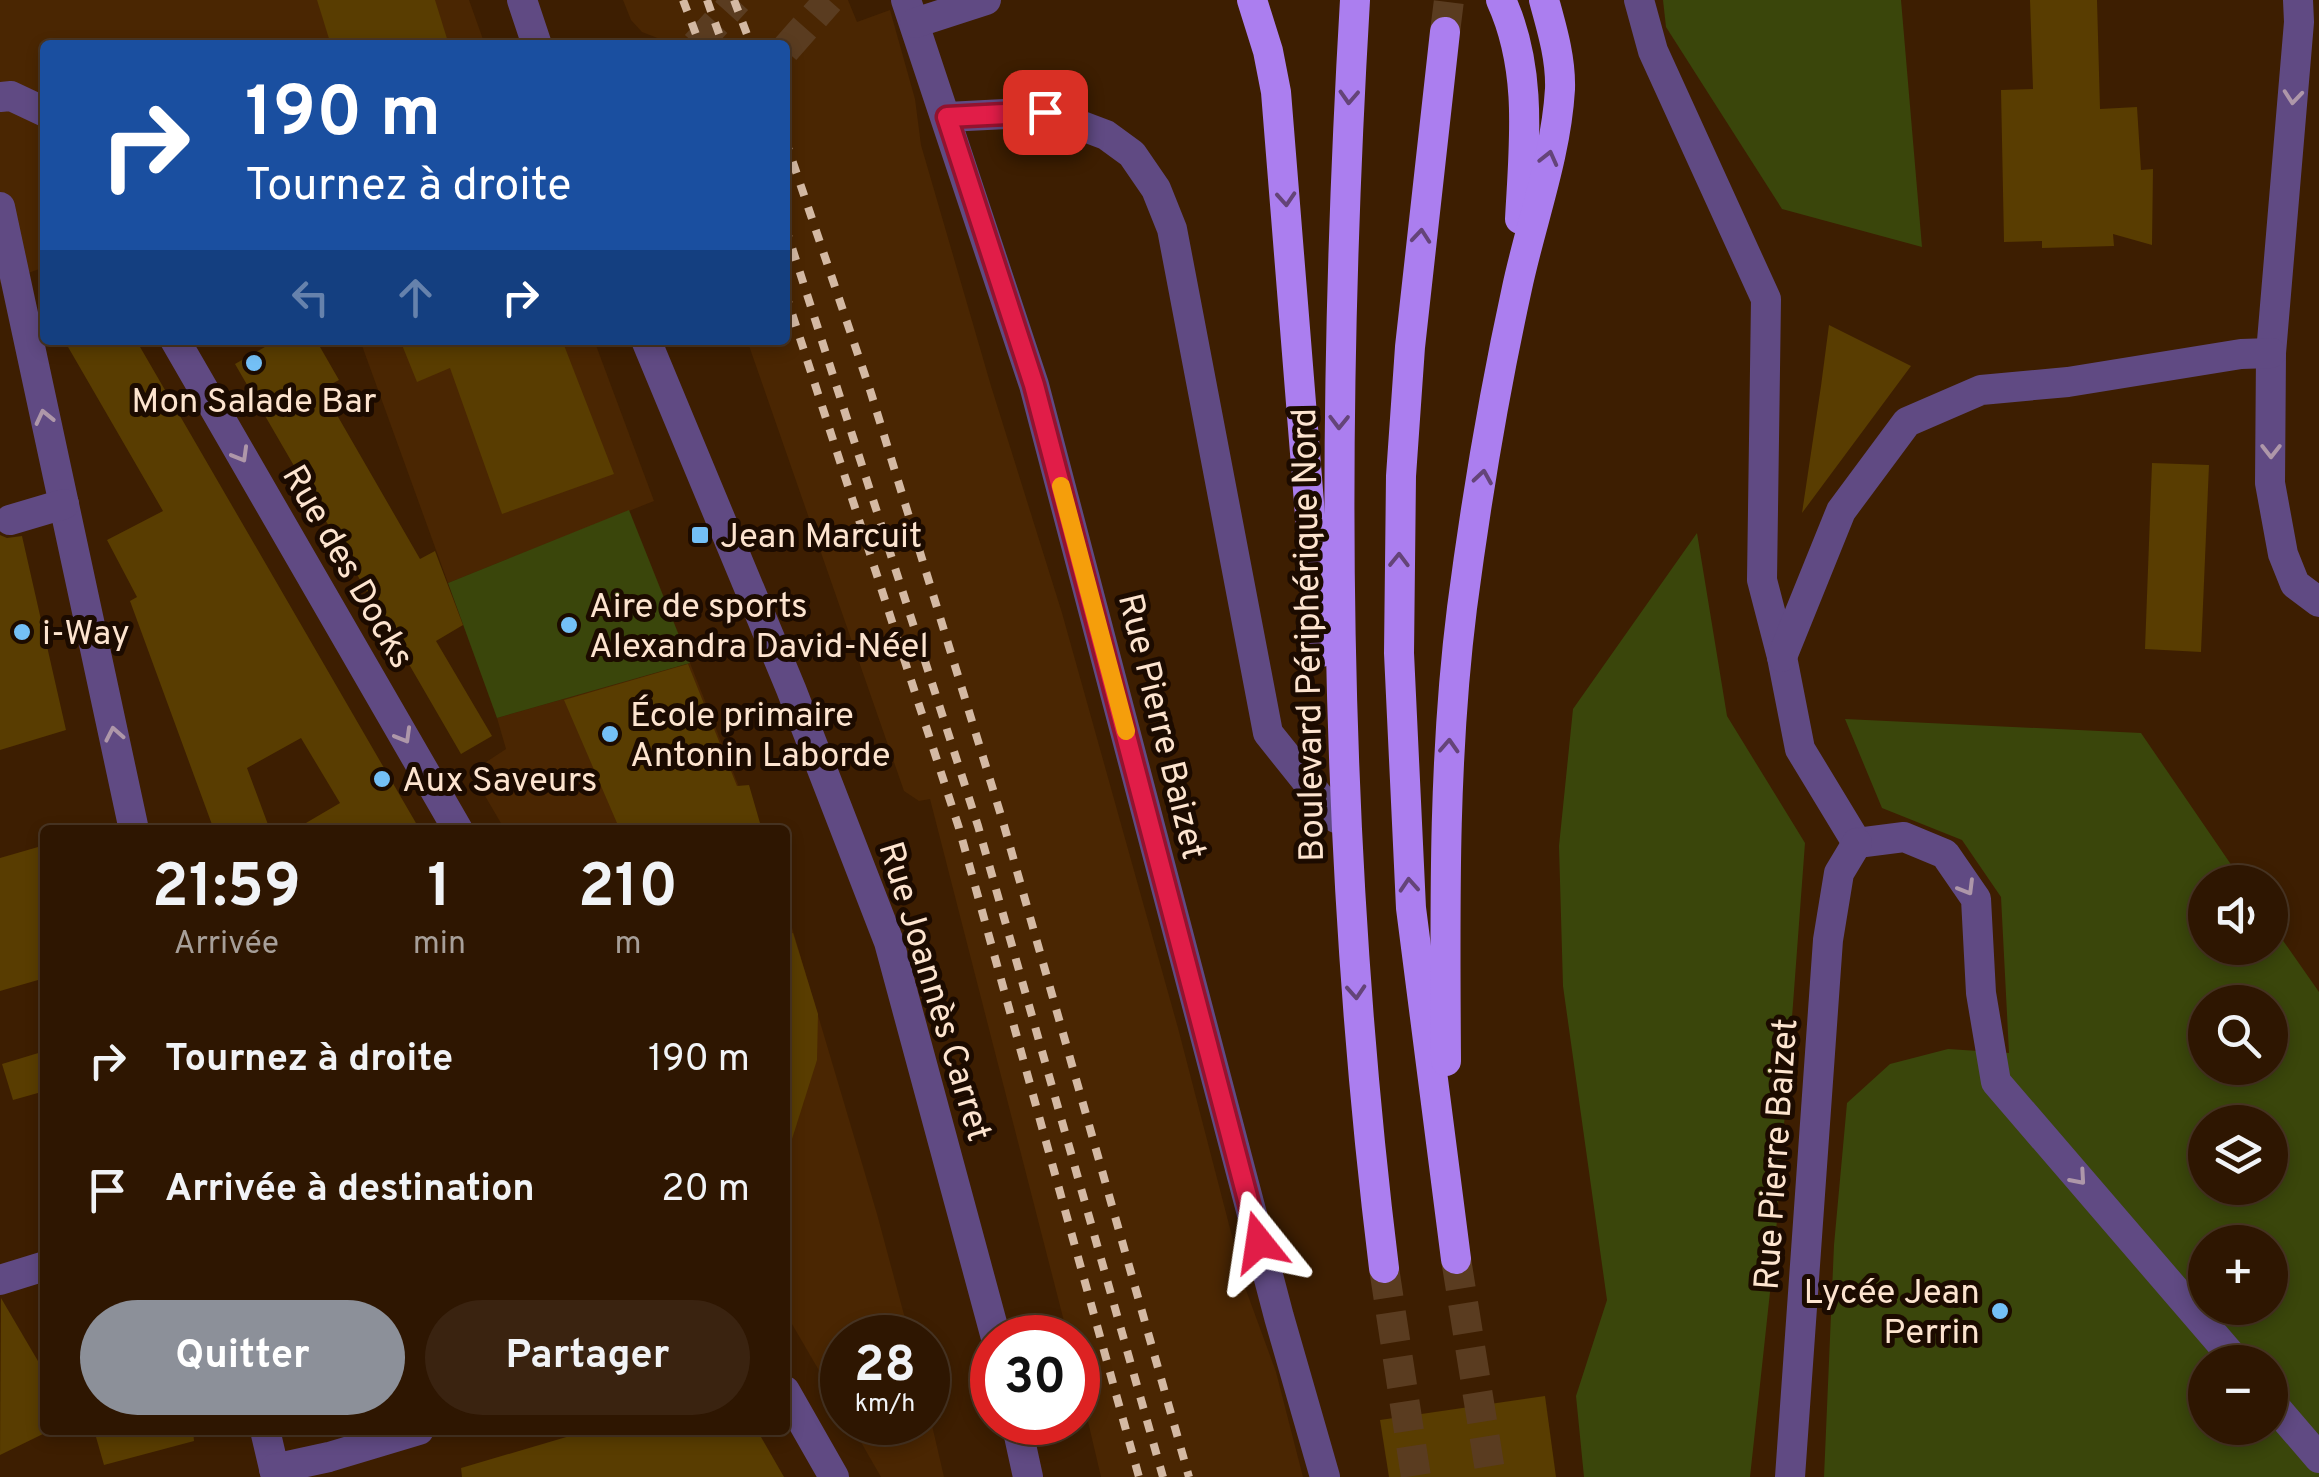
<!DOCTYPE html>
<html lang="fr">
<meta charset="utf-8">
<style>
body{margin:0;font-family:Overpass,sans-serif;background:#3a2310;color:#f1f3f6;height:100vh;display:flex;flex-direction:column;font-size:38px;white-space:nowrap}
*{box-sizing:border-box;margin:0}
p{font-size:32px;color:#a79f99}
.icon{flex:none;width:55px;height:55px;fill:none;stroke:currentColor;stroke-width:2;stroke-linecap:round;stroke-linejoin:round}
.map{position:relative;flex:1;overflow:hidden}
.side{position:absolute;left:40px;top:825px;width:750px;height:610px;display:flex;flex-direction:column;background:#2e1601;border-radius:10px;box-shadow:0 5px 15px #0003,0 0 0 2px #493523}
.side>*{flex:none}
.guide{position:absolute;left:40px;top:40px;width:750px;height:305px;border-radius:10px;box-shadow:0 5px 15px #0003,0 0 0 2px #493523;background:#1a4fa0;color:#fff;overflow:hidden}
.fabs{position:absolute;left:2188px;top:865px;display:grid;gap:20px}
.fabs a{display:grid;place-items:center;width:100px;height:100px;border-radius:50%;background:#2e1601;box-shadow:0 5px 15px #0003,0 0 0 2px #493523;font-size:50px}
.speed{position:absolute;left:820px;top:1315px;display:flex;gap:20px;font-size:50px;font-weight:700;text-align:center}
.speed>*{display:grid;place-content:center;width:130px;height:130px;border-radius:50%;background:#2e1601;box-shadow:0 5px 15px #0003,0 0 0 2px #493523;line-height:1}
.speed small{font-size:25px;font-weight:400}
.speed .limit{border:15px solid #d22;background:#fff;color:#111}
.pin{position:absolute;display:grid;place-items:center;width:85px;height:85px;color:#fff;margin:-42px;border-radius:20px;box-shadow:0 5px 15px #0006}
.me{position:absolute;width:110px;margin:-55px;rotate:345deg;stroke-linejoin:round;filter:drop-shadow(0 0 8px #0008)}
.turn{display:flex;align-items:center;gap:35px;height:210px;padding:0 40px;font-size:45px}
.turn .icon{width:130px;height:130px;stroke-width:2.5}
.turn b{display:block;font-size:70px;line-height:85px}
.lanes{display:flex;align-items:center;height:95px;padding:0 40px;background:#0003;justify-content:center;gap:50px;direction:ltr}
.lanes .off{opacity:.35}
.eta{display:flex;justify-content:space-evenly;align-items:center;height:170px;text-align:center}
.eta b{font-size:60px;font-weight:700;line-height:70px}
.action{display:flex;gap:20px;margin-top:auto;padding:20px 40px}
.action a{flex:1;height:115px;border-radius:60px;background:#8c9099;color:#fff;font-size:40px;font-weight:700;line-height:115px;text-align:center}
.action a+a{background:#3a2310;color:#f1f3f6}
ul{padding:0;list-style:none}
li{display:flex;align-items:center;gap:30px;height:130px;padding:0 40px}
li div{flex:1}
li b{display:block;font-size:38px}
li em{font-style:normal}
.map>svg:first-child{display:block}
.built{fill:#4a2602}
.green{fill:#3a460b;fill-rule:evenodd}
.building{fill:#593d01}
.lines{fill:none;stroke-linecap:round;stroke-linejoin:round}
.highway-tunnel{stroke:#5a3c20;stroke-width:30;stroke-dasharray:30 15;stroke-linecap:butt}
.minor{stroke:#604a83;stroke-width:30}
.highway{stroke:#ab7eef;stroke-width:30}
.rail{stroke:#d4b9a3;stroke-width:8;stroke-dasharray:12 12;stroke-linecap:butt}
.oneway{stroke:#644478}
.oneway2{stroke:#ae97a9}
.route-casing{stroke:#92132f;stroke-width:25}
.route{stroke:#e11d48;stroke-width:18}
.slow{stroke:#f59e0b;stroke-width:18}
.poi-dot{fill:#74c0f6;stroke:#1c0b00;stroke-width:4}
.labels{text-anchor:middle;stroke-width:10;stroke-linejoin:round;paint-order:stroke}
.poi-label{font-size:35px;fill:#fde4cf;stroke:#1c0b00;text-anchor:start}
.street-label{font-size:35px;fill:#fde4cf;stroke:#1c0b00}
</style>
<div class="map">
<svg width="2319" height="1477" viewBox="0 0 2319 1477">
<rect width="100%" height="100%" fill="#3d1e01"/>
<g class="built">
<polygon points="0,0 469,0 485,45 45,45 45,267 0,283"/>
<polygon points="623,0 848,0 857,22 890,10 915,99 921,145 991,386 1062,613 1178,1028 1246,1290 1276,1372 1303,1477 1101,1477 1078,1379 1078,1338 1068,1337 930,799 919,801 904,791 747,340 785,340 785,45 663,45 660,39 642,32 631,20"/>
<polygon points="360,340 594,340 654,501 448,583"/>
<polygon points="690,663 756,830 505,830 471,772 506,749 497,718"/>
<polygon points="785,904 877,1214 910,1337 842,1338 842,1410 785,1312"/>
<polygon points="928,1408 944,1477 881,1477 850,1423 928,1422"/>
</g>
<g class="green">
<polygon points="1663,0 1901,0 1922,247 1782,209 1666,27"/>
<polygon points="629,510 690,663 497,718 448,583"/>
<polygon points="1697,533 1727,716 1805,843 1775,1246 1750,1477 1584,1477 1576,1396 1607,1300 1563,986 1559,846 1573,709"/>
<path d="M 1845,719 L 2141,733 L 2243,882 L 2205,882 L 2205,948 L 2270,948 L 2270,922 L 2319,992 L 2319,1477 L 1824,1477 L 1834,1245 L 1847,1103 L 1890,1064 L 1948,1049 L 2009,1053 L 2001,897 L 1962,840 L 1882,808 ZM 2205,1002 L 2270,1002 L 2270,1068 L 2205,1068 ZM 2205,1122 L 2270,1122 L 2270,1188 L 2205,1188 ZM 2205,1242 L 2270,1242 L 2270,1308 L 2205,1308 ZM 2205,1362 L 2270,1362 L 2270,1428 L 2205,1428 Z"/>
</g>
<g class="building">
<polygon points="317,0 435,0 449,45 331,45"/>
<polygon points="2030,0 2097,0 2100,109 2137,107 2141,170 2153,169 2152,245 2113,234 2114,246 2042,248 2042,241 2004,242 2001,90 2033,89"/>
<polygon points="1829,325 1911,366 1802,513 1821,386"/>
<polygon points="64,340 136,340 420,830 294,830 340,803 301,738 247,768 270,830 214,830 130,601 137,597 107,540 163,511"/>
<polygon points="277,340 316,340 339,380 322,389 420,559 435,551 463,625 436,641 492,736 461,754 235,364"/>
<polygon points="400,340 562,340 614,474 502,514 450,368 417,382"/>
<polygon points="2152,463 2209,465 2201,652 2145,649"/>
<polygon points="0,535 7,538 22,536 66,730 0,750"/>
<polygon points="688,664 737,786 749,785 762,830 620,830 564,700"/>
<polygon points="45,845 45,978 0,991 0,858"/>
<polygon points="793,933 818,1014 817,1060 792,1139 785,1138 785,934"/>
<polygon points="45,1051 45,1091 13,1100 2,1064"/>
<polygon points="1,1298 45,1373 45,1433 0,1455"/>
<polygon points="1545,1396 1556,1477 1389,1477 1380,1420"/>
<polygon points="94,1430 193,1430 194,1441 104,1465"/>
<polygon points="590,1430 757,1430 784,1477 462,1477 461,1468"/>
</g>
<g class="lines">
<g class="highway-tunnel">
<polyline points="1445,32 1449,0"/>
<polyline points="696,45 737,0"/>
<polyline points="785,50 829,0"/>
<polyline points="1456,1259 1491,1477"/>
<polyline points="1384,1268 1416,1477"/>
</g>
<g class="minor">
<polyline points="522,0 537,45"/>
<polyline points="906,0 1034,385 1279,1317 1325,1477"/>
<polyline points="1639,0 1653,51 1766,299 1762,580 1782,657 1800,749 1857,843"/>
<polyline points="2298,0 2299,22 2271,353 2270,483 2283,554 2295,584 2319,602"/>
<polyline points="915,23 986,0"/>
<polyline points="0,97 11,96 45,112"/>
<polyline points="947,117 1045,112 1106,135 1132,154 1156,189 1172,229 1268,733 1336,818"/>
<polyline points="0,207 134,830"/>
<polyline points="175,340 458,830"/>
<polyline points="646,340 791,689 889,942 996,1338"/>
<polyline points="10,520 64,504"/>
<polyline points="1782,657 1841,511 1907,422 1981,390 2068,382 2241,354 2271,353"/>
<polyline points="1857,843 1904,837 1945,854 1976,899 1981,993 1996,1082 2237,1362"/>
<polyline points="0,1280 45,1266"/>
<polyline points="785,1391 834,1477"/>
<polyline points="2270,1401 2319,1458"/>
<polyline points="1016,1422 1028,1477"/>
<polyline points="265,1430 276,1477"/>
<polyline points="274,1469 329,1457 419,1430"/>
<polyline points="1790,1477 1828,940 1839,873 1857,843"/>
</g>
<g class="highway">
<polyline points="1252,0 1268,51 1276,92 1321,652"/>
<path d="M 1355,0 C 1330,423 1332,847 1384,1268"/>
<path d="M 1501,0 C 1533,70 1524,144 1520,219"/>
<polyline points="1445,32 1410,347 1401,476 1399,653 1411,908 1456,1259"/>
<path d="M 1446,1061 C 1445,909 1443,759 1462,608 C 1476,501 1494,393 1517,288 C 1531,222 1556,157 1560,89 C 1561,59 1552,29 1544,0"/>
</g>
<g class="rail">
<polyline points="683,0 700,45"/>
<polyline points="707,0 723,45"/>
<polyline points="734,0 751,45"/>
<polyline points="785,139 871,393 1003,822 1189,1477"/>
<polyline points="785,226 978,826 1163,1477"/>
<polyline points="785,292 959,828 1139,1477"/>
</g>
</g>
<defs><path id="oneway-chevron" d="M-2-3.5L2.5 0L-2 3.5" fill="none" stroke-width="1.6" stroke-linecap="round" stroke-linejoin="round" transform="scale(2.5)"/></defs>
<g class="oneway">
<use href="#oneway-chevron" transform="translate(1349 97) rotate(93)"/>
<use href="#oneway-chevron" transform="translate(1549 158) rotate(-76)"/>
<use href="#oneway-chevron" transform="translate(1286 199) rotate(86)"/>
<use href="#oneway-chevron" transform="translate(1421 236) rotate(-85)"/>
<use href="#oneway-chevron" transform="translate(1339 422) rotate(91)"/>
<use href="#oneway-chevron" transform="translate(1483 477) rotate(-81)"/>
<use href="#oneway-chevron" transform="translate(1399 560) rotate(-89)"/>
<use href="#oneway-chevron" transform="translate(1449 746) rotate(-87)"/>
<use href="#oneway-chevron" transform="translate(1409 885) rotate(-94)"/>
<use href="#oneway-chevron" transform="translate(1356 992) rotate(86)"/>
</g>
<g class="oneway2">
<use href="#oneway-chevron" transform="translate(2293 97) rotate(95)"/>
<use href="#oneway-chevron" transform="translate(44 417) rotate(-103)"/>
<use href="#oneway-chevron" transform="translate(2271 451) rotate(90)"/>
<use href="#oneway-chevron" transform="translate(241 455) rotate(60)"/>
<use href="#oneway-chevron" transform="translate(114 734) rotate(-101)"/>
<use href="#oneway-chevron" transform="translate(404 736) rotate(60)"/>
<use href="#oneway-chevron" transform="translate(1967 888) rotate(59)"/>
<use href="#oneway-chevron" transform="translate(2079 1178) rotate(49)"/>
</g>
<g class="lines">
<defs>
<polyline id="route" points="1045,112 947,117 1034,385 1259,1242"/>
</defs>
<use href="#route" class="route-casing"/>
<use href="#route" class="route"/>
<polyline class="slow" points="1061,486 1126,731"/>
</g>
<g class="poi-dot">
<circle cx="254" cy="363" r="10"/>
<rect x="690" y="525" width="20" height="20" rx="5"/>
<circle cx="569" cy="625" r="10"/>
<circle cx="22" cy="632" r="10"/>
<circle cx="610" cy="734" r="10"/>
<circle cx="382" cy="779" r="10"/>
<circle cx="2000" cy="1311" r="10"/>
</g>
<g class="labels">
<g class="poi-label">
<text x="254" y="412" text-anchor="middle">Mon Salade Bar</text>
<text x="720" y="547">Jean Marcuit</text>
<text x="589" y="617">Aire de sports<tspan x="589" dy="40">Alexandra David-Néel</tspan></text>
<text x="42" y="644">i-Way</text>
<text x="630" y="726">École primaire<tspan x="630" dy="40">Antonin Laborde</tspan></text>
<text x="402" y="791">Aux Saveurs</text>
<text x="1980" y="1303" text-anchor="end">Lycée Jean<tspan x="1980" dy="40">Perrin</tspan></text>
</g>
<g class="street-label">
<text transform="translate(349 566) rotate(60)" y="12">Rue des Docks</text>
<text transform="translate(1307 635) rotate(-91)" y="12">Boulevard Périphérique Nord</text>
<text transform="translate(1163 726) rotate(76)" y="12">Rue Pierre Baizet</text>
<text transform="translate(936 991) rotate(73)" y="12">Rue Joannès Carret</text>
<text transform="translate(1775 1154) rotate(-86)" y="12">Rue Pierre Baizet</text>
</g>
</g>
</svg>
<div class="fabs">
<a><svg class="icon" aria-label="sound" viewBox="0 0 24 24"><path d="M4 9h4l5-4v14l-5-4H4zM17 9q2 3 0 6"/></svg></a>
<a><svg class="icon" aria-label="search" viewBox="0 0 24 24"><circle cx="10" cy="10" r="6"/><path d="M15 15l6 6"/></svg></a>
<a><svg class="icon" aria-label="layers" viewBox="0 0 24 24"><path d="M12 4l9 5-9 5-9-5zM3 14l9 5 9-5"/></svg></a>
<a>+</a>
<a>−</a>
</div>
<div class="speed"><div>28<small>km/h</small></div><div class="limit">30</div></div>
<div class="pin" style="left:1045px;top:112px;background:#d93025"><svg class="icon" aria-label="arrive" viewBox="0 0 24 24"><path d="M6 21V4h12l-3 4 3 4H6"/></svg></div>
<svg class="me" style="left:1259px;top:1242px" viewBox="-20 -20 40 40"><path d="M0-17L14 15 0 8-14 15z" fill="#e11d48" stroke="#fff" stroke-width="4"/></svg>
<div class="guide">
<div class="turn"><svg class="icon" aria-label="right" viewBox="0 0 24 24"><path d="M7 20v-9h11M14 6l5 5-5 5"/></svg><div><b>190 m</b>Tournez à droite</div></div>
<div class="lanes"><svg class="icon off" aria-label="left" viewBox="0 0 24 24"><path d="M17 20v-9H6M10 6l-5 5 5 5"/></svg><svg class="icon off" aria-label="ahead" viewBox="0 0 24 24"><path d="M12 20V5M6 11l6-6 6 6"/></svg><svg class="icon" aria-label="right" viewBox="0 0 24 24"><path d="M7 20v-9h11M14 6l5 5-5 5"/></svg></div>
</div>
<section class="side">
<div class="eta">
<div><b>21:59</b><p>Arrivée</p></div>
<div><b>1</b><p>min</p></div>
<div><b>210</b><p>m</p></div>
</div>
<ul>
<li><svg class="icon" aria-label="right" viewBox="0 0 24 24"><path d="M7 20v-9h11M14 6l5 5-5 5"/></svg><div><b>Tournez à droite</b></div><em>190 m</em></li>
<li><svg class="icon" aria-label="arrive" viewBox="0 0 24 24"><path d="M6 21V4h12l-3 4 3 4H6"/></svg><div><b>Arrivée à destination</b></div><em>20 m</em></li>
</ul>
<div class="action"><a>Quitter</a><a>Partager</a></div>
</section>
</div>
